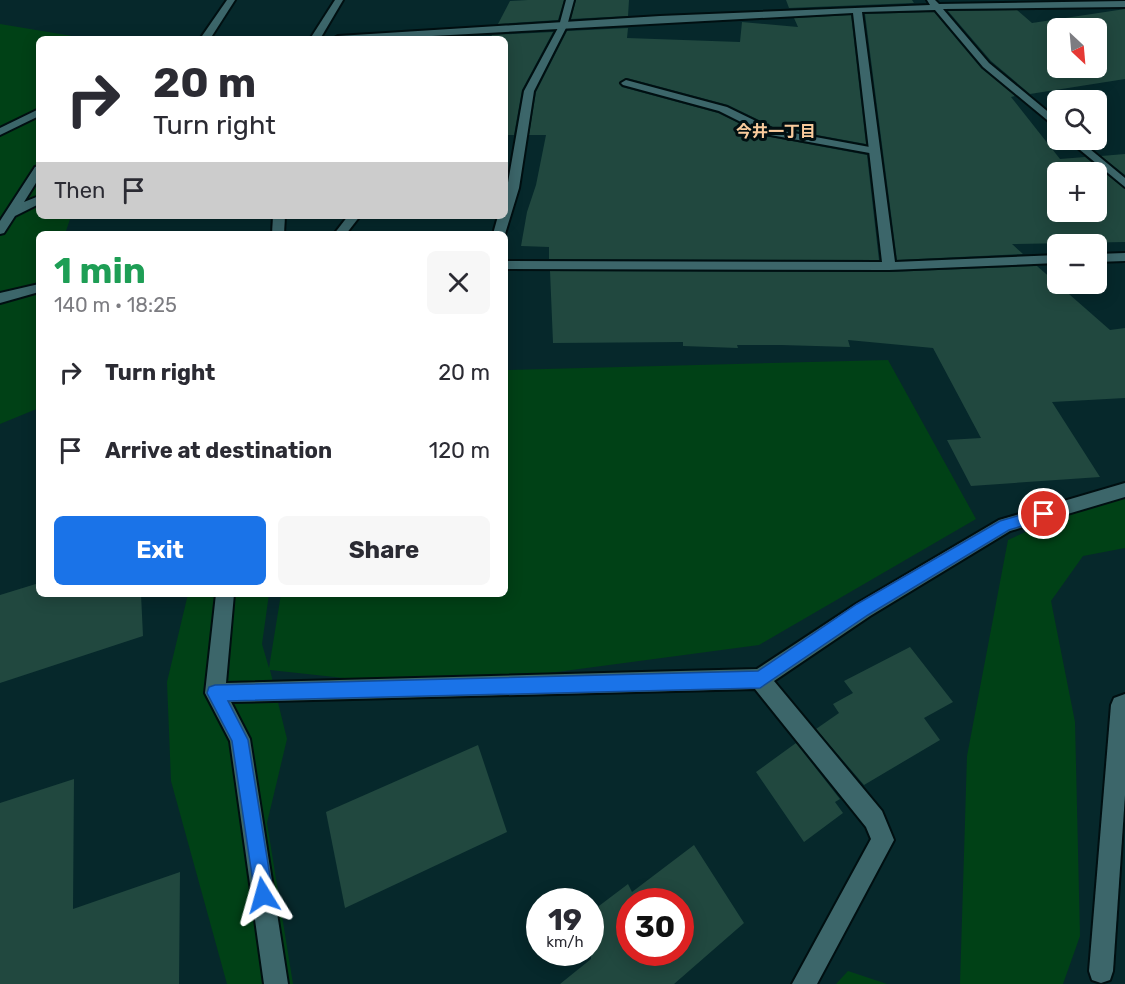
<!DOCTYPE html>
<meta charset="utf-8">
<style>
body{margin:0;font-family:Rubik,"Noto Sans JP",sans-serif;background:#f7f7f7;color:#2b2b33;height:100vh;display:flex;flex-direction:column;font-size:22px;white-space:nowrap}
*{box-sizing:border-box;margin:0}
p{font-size:20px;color:#7c7c81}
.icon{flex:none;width:33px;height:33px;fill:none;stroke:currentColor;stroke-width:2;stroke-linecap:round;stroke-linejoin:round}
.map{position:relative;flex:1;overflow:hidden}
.drawer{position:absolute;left:36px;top:231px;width:472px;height:366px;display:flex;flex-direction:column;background:#fff;border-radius:9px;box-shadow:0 3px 15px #0003}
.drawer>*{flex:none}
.hud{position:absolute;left:36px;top:36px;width:472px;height:183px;border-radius:9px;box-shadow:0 3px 15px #0003;background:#fff;color:#2b2b33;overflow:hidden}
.needle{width:39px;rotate:154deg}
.fabs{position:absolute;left:1047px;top:18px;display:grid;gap:12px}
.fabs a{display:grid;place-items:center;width:60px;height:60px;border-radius:9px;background:#fff;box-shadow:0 3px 15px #0003;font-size:30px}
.speed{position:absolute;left:526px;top:888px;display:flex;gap:12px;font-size:30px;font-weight:700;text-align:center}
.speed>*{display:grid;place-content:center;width:78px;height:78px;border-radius:50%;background:#fff;box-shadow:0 3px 15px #0003;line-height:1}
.speed small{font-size:15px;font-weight:400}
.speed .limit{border:9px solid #d22;background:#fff;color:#111}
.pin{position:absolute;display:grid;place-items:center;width:51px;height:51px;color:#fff;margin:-26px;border:3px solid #fff;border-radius:50%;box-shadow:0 2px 6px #0007}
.me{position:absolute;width:66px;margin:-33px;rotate:352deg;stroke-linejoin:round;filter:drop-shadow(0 0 4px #0008)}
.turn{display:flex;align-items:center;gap:21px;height:126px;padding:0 18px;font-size:27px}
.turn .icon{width:78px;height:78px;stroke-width:2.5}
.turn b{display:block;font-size:42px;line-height:51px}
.then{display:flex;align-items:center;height:57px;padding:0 18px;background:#0003;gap:12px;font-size:22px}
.round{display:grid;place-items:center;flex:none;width:63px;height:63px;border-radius:9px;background:#f7f7f7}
.head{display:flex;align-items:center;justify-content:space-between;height:102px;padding:0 18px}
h1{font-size:36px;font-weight:700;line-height:45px;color:#1e9e55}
.primary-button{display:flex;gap:12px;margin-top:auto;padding:12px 18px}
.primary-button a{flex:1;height:69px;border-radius:9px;background:#1a73e8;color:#fff;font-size:24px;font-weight:700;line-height:69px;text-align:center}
.primary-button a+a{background:#f7f7f7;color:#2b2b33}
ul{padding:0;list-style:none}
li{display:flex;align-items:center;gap:18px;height:78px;padding:0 18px}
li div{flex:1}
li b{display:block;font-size:22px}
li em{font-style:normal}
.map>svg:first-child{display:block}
.green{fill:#004116}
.building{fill:#21483f;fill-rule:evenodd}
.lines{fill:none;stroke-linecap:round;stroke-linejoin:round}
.service-casing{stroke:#000f11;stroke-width:4}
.minor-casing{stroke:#000f11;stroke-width:4}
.service{fill:#3c666a;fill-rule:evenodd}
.minor{fill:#3c666a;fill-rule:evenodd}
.route{fill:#1a73e8;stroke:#114b97;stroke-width:1.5}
.labels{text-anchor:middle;stroke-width:6;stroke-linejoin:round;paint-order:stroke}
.far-neighbourhood-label{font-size:16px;font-weight:bold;fill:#f9cb9c;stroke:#010f11}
</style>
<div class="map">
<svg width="1125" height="984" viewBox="0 0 1125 984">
<rect width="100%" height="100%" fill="#06282b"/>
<g class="green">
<polygon points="0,24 90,39 39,39 39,216 71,216 65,234 39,234 39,408 0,424"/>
<polygon points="888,360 976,519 759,645 436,688 270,670 287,739 267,823 293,984 227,984 171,781 167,682 188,594 269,594 262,644 269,668 281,594 506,594 506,370"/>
<polygon points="1125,494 1125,548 1083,556 1051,601 1075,722 1080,936 1063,984 960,984 967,756 1008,540 1102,497"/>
<polygon points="848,971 887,984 836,984"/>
</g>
<g class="building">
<polygon points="528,0 564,0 558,20 498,24 510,1"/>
<polygon points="576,0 629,0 628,16 571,19"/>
<polygon points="786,0 912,0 914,3 789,8"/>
<path d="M 1125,9 L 1125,79 L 1030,94 L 991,61 L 948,11 L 1017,10 L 1032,23 ZM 1058,28 L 1096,28 L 1096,68 L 1058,68 Z"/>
<path d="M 934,12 L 981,68 L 1015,96 L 1011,97 L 1060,159 L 1085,157 L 1125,189 L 1125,242 L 1012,244 L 1023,254 L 897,260 L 865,14 ZM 1058,172 L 1096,172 L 1096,212 L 1058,212 Z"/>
<polygon points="851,15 866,144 773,127 728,105 627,78 619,83 622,87 718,113 765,136 867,155 879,260 549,259 549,247 521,246 527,212 536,185 546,135 529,135 536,92 567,31 628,28 627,38 740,42 742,22 798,27 794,18"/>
<polygon points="553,32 522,90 514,135 506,135 506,39 490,39 492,35"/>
<polygon points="1125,154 1125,175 1101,156"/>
<polygon points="1037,266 1110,330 1125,328 1125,398 1052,402 1100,477 971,486 947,440 981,438 933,348 848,340 850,347 781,345 737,345 738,348 683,346 683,342 553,343 550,271 889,272"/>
<polygon points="39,583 39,594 141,594 143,636 0,683 0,595"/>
<polygon points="910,647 953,702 924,718 940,740 864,785 816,729 839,713 833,704 853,693 844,681"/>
<polygon points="796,743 840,799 835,802 843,813 804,842 756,772"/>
<polygon points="478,745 507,832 345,908 326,812"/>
<polygon points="74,779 73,909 180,872 179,984 0,984 0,803"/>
<path d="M 694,845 L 744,923 L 674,984 L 560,984 L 591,959 L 591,912 L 628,884 L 632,892 ZM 630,902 L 681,902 L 681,952 L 630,952 Z"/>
</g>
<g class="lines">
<defs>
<g id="service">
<polygon points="227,0 235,0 210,39 200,39"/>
<polygon points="566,0 574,0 567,26 534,91 519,188 505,234 493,234 498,216 506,216 506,194 524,91 559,26"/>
<polygon points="626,80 727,107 772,129 875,148 880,151 875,154 765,134 719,111 623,85 621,83"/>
<polygon points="348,216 360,216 346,234 334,234"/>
</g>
<g id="minor">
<polygon points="335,0 343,0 320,39 310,39"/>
<polygon points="927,0 935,0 939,4 1125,1 1125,7 943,9 989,63 1058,120 1058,129 983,67 935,10 862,12 895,262 1058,255 1058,263 889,270 506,269 506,261 882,262 853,13 377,39 333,39 338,36 660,16 930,5"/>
<polygon points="39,109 39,116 0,135 0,128"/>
<polygon points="1068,140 1079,140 1125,178 1125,187"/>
<polygon points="39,166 39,178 24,202 39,196 39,204 15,216 4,233 0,234 0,221 35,167"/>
<polygon points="273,216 285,216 284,234 272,234"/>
<polygon points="1125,253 1125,261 1096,262 1096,254"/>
<polygon points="39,284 39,292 0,303 0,293"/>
<polygon points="1125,483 1125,497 1010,531 870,616 774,681 882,811 894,840 817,984 792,984 871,839 866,827 755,689 231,702 250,739 288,984 264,984 230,741 205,693 216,594 234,594 226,683 757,669 856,604 999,520"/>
<polygon points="1125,694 1125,795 1113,971 1110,980 1101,983 1092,980 1089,971 1111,705 1114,698"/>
</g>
</defs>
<use href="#service" class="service-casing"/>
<use href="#minor" class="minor-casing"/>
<use href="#service" class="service"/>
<use href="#minor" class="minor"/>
</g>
<polygon class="route" points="1044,508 1049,509 1051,514 1049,518 1009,530 868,615 760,688 228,701 248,740 273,895 270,902 263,905 256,902 232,741 207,693 209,687 215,685 758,671 857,604 1000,521"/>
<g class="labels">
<g class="far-neighbourhood-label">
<text x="776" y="137">今井一丁目</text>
</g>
</g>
</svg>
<div class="fabs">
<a><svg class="needle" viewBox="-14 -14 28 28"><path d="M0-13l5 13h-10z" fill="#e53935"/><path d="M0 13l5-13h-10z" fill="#7c7c81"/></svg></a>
<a><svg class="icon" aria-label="search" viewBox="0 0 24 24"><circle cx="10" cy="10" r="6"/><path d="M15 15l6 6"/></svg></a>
<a>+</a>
<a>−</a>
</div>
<div class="speed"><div>19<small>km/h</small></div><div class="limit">30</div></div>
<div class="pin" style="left:1044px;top:514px;background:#d93025"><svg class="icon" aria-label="arrive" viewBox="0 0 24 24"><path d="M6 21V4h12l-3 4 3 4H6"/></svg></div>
<svg class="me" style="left:263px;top:895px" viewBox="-20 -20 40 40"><path d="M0-17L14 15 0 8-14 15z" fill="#1a73e8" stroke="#fff" stroke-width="4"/></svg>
<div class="hud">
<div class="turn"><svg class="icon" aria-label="right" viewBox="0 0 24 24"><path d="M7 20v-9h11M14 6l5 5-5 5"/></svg><div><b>20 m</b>Turn right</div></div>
<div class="then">Then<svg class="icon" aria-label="arrive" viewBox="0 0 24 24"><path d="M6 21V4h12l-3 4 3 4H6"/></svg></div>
</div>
<section class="drawer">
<div class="head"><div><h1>1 min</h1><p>140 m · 18:25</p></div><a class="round"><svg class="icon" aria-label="close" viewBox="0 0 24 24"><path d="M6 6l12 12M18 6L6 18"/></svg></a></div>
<ul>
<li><svg class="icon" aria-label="right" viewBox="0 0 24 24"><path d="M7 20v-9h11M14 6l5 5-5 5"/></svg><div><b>Turn right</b></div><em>20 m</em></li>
<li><svg class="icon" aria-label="arrive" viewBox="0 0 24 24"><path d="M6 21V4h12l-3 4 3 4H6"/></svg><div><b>Arrive at destination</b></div><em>120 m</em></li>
</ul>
<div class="primary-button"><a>Exit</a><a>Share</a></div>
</section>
</div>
